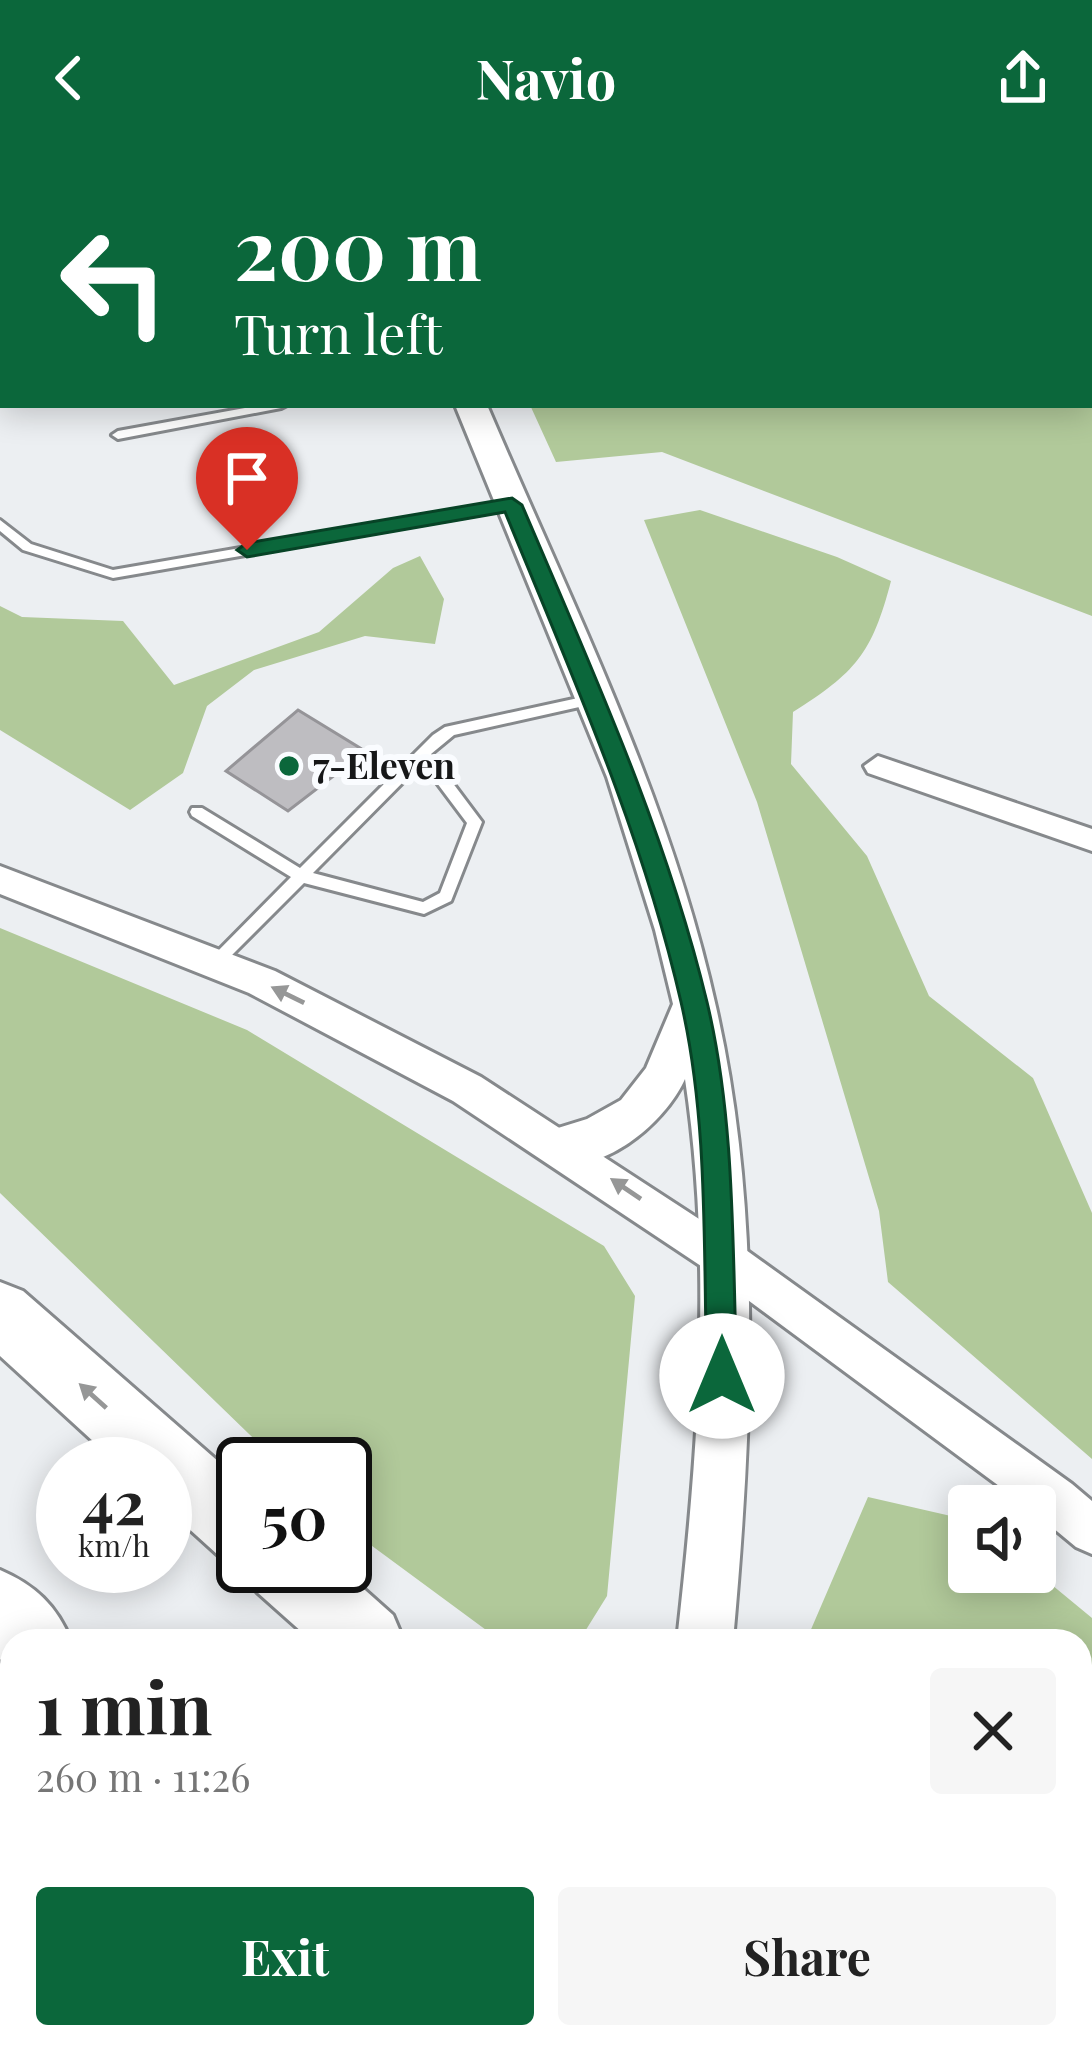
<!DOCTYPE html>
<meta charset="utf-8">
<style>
body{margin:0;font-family:"Playfair Display",serif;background:#f6f6f6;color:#222;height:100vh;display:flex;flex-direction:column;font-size:45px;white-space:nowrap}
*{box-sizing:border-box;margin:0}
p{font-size:39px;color:#767676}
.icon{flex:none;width:66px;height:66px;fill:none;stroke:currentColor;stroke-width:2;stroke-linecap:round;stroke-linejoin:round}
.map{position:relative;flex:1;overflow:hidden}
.details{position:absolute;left:0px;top:1473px;width:1092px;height:420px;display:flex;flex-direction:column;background:#fff;border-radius:36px 36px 0 0;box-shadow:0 6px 30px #0003}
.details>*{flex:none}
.banner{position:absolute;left:0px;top:0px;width:1092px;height:252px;box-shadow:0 6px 30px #0003;background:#0b673b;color:#fff;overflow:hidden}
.tools{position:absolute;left:948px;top:1329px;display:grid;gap:24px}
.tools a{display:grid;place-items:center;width:108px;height:108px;border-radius:12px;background:#fff;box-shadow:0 6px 30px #0003;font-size:60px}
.speed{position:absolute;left:36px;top:1281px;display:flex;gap:24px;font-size:60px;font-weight:700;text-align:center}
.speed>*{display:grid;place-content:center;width:156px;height:156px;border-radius:50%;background:#fff;box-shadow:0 6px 30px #0003;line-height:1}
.speed small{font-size:30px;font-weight:400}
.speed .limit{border:6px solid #111;border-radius:18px;background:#fff;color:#111}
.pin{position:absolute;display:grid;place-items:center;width:102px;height:102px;color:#fff;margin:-123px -51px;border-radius:50% 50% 50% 0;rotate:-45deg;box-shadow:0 0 12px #0007}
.pin .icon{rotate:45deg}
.me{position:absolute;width:132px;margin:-66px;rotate:0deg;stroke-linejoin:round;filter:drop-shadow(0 0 9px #0008)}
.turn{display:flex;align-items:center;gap:42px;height:252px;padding:0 36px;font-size:54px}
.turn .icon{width:156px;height:156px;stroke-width:2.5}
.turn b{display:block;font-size:84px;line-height:102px}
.round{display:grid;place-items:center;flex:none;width:126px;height:126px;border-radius:12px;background:#f6f6f6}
.headline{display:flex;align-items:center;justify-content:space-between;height:204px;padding:0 36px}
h1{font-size:72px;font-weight:700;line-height:90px}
.cta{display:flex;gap:24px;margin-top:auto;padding:24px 36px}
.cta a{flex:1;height:138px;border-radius:12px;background:#0b673b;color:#fff;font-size:48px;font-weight:700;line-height:138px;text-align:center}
.cta a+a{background:#f6f6f6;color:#222}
header{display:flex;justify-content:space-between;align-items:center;height:156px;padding:0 36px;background:#0b673b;color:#fff;font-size:54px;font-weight:700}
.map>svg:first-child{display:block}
.green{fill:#b1c99a}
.building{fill:#bebdc1;stroke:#959498;stroke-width:3}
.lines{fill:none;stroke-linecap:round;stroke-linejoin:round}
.service-casing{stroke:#86898c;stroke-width:6}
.minor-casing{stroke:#86898c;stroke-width:6}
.tertiary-casing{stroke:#86898c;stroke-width:6}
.secondary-casing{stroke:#86898c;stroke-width:6}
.motorway-casing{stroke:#86898c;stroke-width:6}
.service{fill:#fff;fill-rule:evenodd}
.minor{fill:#fff;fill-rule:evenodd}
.tertiary{fill:#fff;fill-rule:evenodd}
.secondary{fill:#fff;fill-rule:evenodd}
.motorway{fill:#fff;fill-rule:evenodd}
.oneway{fill:#969797}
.route{fill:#0b673b;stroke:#074326;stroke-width:3}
.poi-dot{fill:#0b673b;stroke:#fafcff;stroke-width:4.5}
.labels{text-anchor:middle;stroke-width:12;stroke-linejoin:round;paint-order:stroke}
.poi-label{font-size:36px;font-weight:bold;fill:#161718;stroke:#fafcff;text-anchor:start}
</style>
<header><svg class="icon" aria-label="back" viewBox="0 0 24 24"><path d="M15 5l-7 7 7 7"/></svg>Navio<svg class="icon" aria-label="share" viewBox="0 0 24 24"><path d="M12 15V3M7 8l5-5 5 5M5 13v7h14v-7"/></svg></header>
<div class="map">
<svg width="1092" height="1893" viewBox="0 0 1092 1893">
<rect width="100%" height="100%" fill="#eceff2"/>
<g class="green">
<polygon points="415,0 1092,0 1092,460 662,296 556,306 530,249 1089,249 1089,3"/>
<path d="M 700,354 L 837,401 L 891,425 C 872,498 855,517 793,556 L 791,608 L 867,700 L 929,840 L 1033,922 L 1092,1057 L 1092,1303 L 888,1126 L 879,1055 L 757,646 L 644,364 Z"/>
<polygon points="420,400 444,443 435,488 365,480 254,514 207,550 183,617 130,654 0,574 0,450 22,461 123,465 174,529 319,476 393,412"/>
<polygon points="0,772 247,874 604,1090 635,1140 607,1440 579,1485 501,1485 345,1370 345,1308 280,1308 0,1037"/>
<polygon points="868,1341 964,1363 969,1366 969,1416 1035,1415 1092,1462 1092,1893 975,1893 961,1881 1080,1881 1080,1485 806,1485"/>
<polygon points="0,1679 12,1692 12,1881 192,1881 204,1893 0,1893"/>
</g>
<polygon class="building" points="298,554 360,592 348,602 353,605 288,655 226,615"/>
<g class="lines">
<defs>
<g id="service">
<polygon points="27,0 39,0 36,3 24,3"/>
<polygon points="253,0 263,0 265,3 255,3"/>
<polygon points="3,17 3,24 0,25 0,18"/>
<polygon points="0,56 3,57 3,69 0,68"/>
<polygon points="262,249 287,249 281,252 118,283 112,279 118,275"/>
<polygon points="512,345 516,346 516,352 113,422 23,394 0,375 0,364 31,388 113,414"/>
<path d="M 592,539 L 597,541 L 597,547 L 454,579 L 431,598 L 482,666 L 451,745 L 424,758 L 304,727 L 220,811 L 210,811 L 207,807 L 210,803 L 291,721 L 192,660 L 190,656 L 192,652 L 202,652 L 300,712 L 433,579 L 445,571 ZM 422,607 L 467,667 L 440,737 L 423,746 L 313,717 Z"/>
</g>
<polygon id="minor" points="878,600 1092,673 1092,695 868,617 864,610"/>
<polygon id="tertiary" points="0,710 275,815 481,921 739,1089 1072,1328 1092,1345 1092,1398 1076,1391 1035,1357 1035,1350 1026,1350 710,1116 453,945 249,837 0,738"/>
<g id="secondary">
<polygon points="349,0 375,0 377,3 351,3"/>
<path d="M 455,249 L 487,249 C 571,446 670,641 716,851 C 763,1059 752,1275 733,1485 L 677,1485 C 698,1299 713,1109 685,923 C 664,969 598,1024 545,1004 L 538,990 L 545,976 L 587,963 L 621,944 L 646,912 L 673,848 L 655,774 L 607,621 Z"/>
<polygon points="591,1881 655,1881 651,1893 587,1893"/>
</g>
<g id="motorway">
<polygon points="0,1126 23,1135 243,1327 243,1410 218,1399 165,1351 165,1308 118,1308 0,1200"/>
<polygon points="247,1410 338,1410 393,1459 404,1485 312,1485 257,1436"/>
<path d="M 0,1414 C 35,1429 57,1450 71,1485 L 12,1485 L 12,1513 L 0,1503 Z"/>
<polygon points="390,1881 482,1881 487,1893 395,1893"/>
<polygon points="768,1881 862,1881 867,1893 773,1893"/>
</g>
</defs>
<use href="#service" class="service-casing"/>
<use href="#minor" class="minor-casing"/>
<use href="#tertiary" class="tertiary-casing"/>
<use href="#secondary" class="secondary-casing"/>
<use href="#motorway" class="motorway-casing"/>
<use href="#service" class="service"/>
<use href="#minor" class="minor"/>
<use href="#tertiary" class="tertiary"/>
<use href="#secondary" class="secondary"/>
<use href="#motorway" class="motorway"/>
</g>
<defs><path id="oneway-solid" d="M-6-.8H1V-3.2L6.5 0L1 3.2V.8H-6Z" transform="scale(3)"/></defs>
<g class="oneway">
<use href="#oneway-solid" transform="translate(288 839) rotate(-154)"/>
<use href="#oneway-solid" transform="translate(626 1033) rotate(-146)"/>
<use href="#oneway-solid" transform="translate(93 1240) rotate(-138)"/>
</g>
<path class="route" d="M 512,342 L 522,349 C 591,511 665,673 707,846 C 736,967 732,1097 737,1220 L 733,1231 L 722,1235 L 711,1231 L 707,1220 C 703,1097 709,967 681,846 C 642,676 571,517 505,356 L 247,401 L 237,394 L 247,387 Z"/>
<circle class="poi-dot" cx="289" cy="610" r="12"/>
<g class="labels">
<g class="poi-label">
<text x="313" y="623">7-Eleven</text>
</g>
</g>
</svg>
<div class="tools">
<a><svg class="icon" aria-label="sound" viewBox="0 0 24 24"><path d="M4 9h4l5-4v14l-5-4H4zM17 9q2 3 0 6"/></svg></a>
</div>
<div class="speed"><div>42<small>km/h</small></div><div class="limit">50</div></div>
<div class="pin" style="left:247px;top:394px;background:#d93025"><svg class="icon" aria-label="arrive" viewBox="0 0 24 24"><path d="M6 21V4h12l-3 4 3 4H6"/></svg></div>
<svg class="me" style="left:722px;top:1220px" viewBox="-20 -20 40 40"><circle r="19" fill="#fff"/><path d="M0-13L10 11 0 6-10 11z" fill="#0b673b"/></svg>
<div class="banner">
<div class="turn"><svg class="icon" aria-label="left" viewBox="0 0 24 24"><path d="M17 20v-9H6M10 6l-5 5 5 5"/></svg><div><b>200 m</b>Turn left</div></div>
</div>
<section class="details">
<div class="headline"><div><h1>1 min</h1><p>260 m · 11:26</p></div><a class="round"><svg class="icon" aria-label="close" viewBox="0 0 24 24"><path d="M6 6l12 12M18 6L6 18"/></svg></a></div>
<div class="cta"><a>Exit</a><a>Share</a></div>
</section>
</div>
